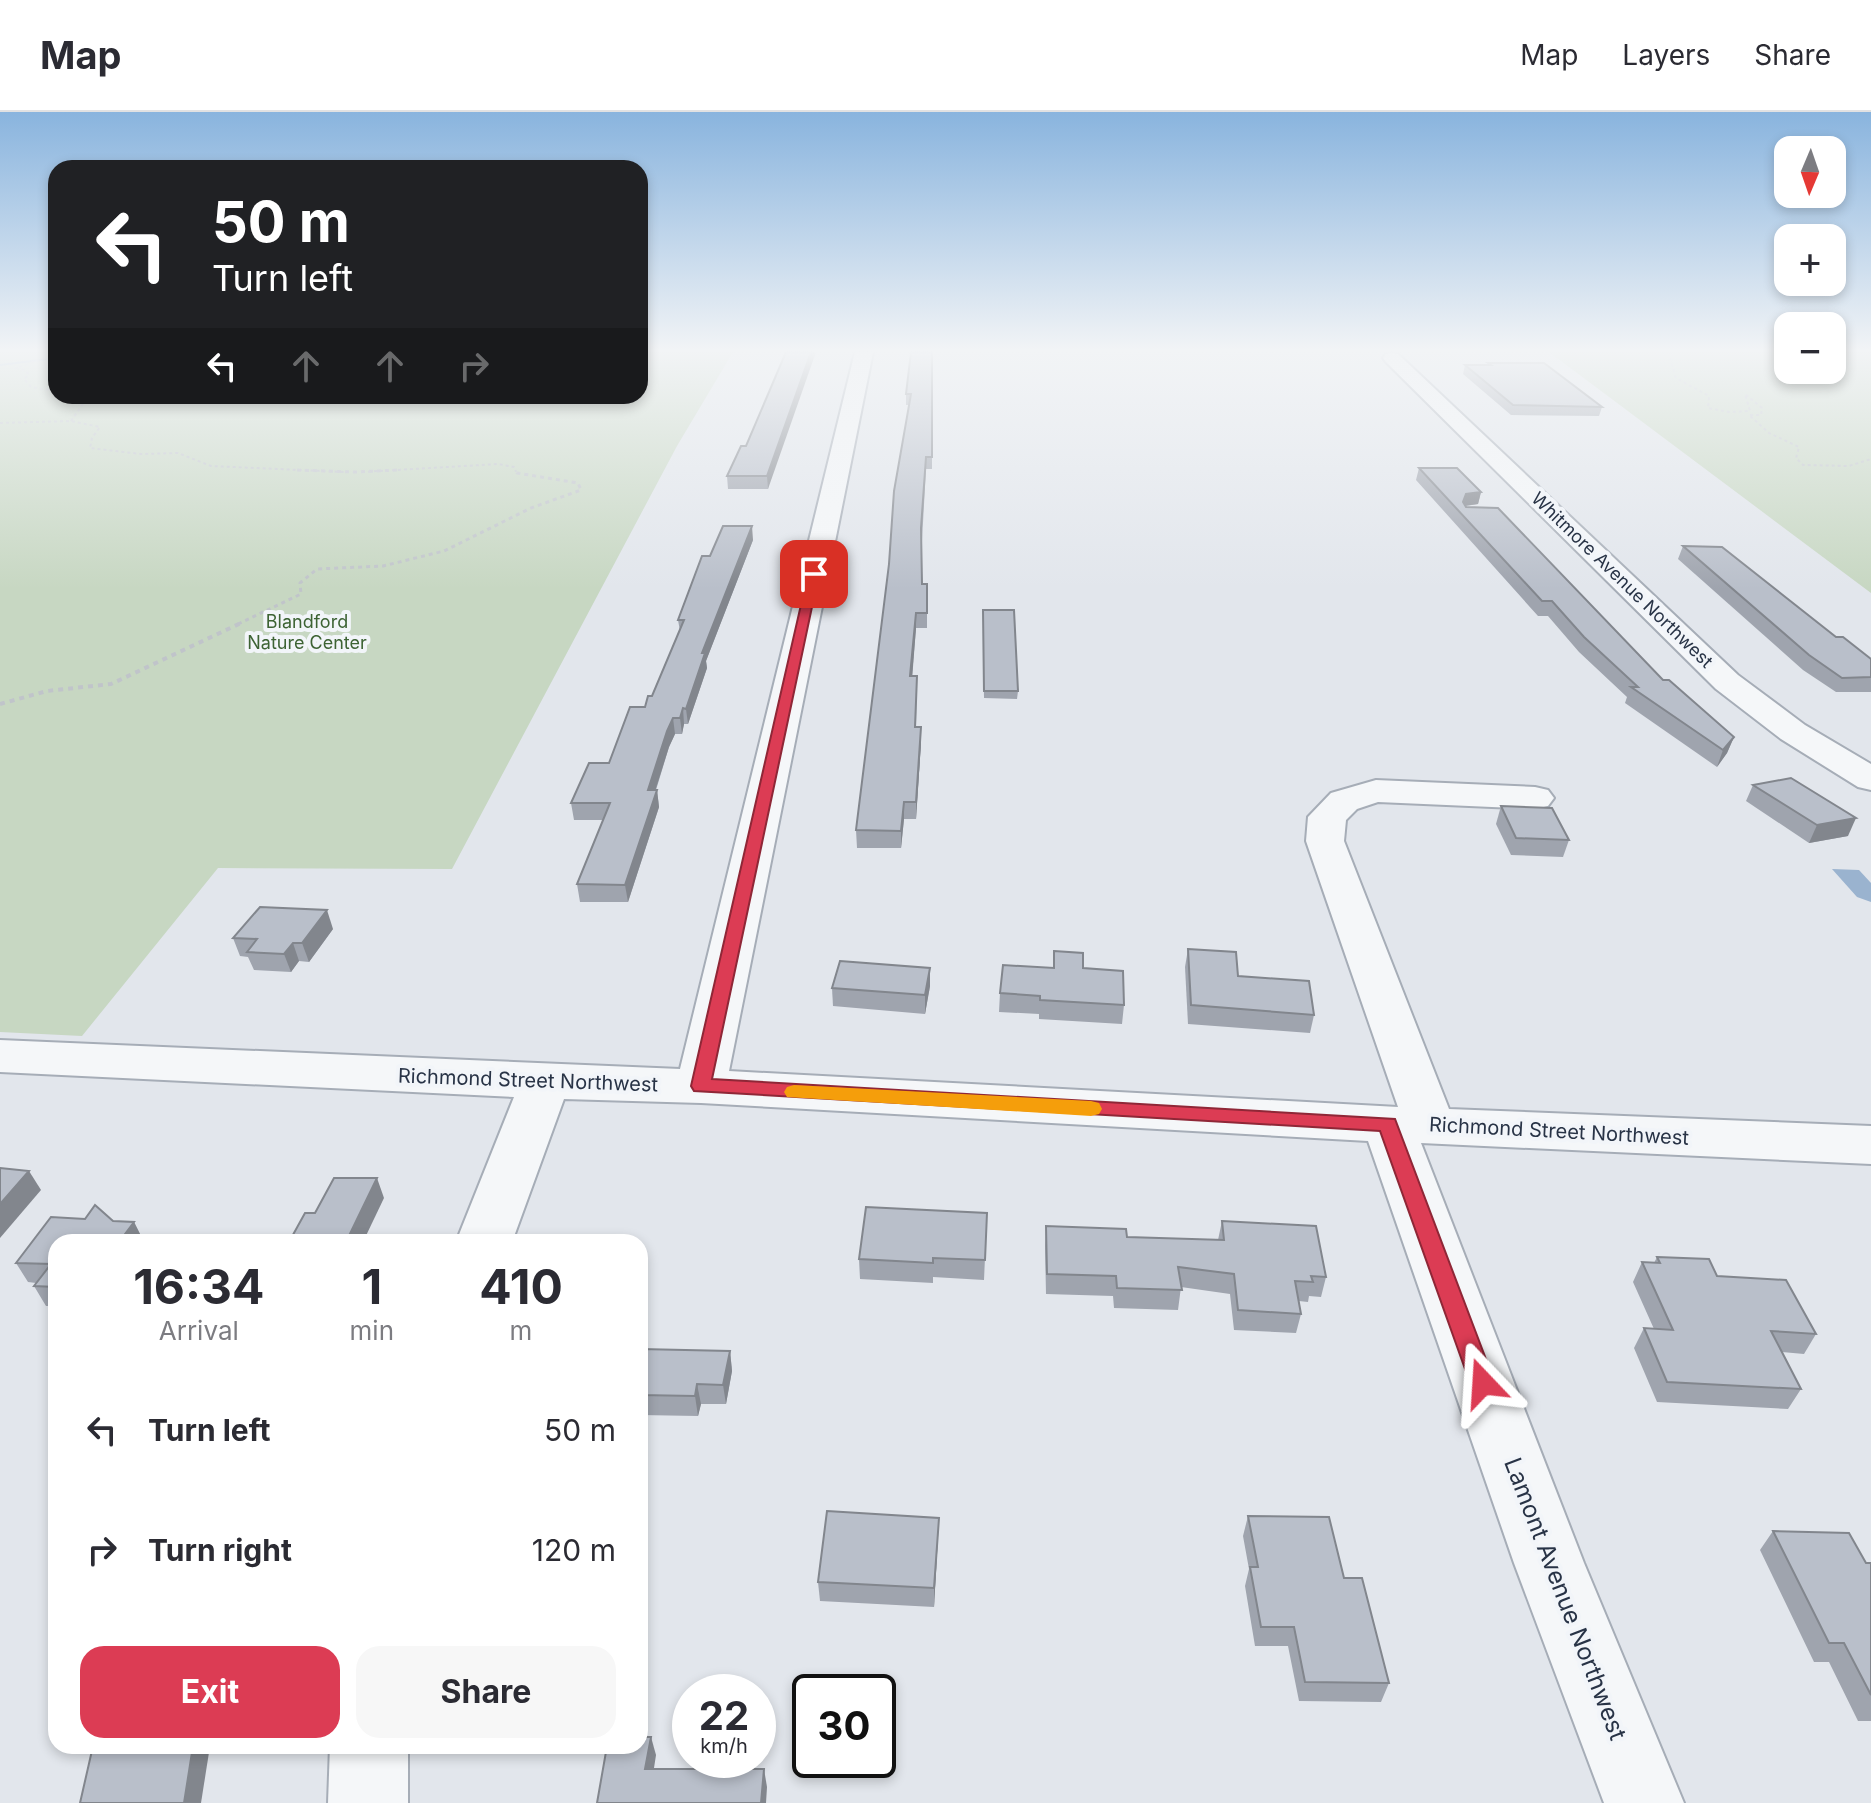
<!DOCTYPE html>
<meta charset="utf-8">
<style>
body{margin:0;font-family:Inter,sans-serif;background:#f7f7f7;color:#2b2b33;height:100vh;display:flex;flex-direction:column;font-size:30px;white-space:nowrap}
*{box-sizing:border-box;margin:0}
p{font-size:26px;color:#7c7c81}
.icon{flex:none;width:44px;height:44px;fill:none;stroke:currentColor;stroke-width:2;stroke-linecap:round;stroke-linejoin:round}
.map{position:relative;flex:1;overflow:hidden}
.drawer{position:absolute;left:48px;top:1122px;width:600px;height:520px;display:flex;flex-direction:column;background:#fff;border-radius:24px;box-shadow:0 4px 12px #0003}
.drawer>*{flex:none}
.hud{position:absolute;left:48px;top:48px;width:600px;height:244px;border-radius:24px;box-shadow:0 4px 12px #0003;background:#202124;color:#fff;overflow:hidden}
.needle{width:52px;rotate:182deg}
.buttons{position:absolute;left:1774px;top:24px;display:grid;gap:16px}
.buttons a{display:grid;place-items:center;width:72px;height:72px;border-radius:16px;background:#fff;box-shadow:0 4px 12px #0003;font-size:40px}
.speed{position:absolute;left:672px;top:1562px;display:flex;gap:16px;font-size:40px;font-weight:700;text-align:center}
.speed>*{display:grid;place-content:center;width:104px;height:104px;border-radius:50%;background:#fff;box-shadow:0 4px 12px #0003;line-height:1}
.speed small{font-size:20px;font-weight:400}
.speed .limit{border:4px solid #111;border-radius:12px;background:#fff;color:#111}
.pin{position:absolute;display:grid;place-items:center;width:68px;height:68px;color:#fff;margin:-34px;border-radius:16px;box-shadow:0 4px 12px #0006}
.me{position:absolute;width:88px;margin:-44px;rotate:340deg;stroke-linejoin:round;filter:drop-shadow(0 0 6px #0008)}
.turn{display:flex;align-items:center;gap:28px;height:168px;padding:0 32px;font-size:36px}
.turn .icon{width:104px;height:104px;stroke-width:2.5}
.turn b{display:block;font-size:56px;line-height:68px}
.lanes{display:flex;align-items:center;height:76px;padding:0 32px;background:#0003;justify-content:center;gap:40px;direction:ltr}
.lanes .off{opacity:.35}
.eta{display:flex;justify-content:space-evenly;align-items:center;height:136px;text-align:center}
.eta b{font-size:48px;font-weight:700;line-height:56px}
.cta{display:flex;gap:16px;margin-top:auto;padding:16px 32px}
.cta a{flex:1;height:92px;border-radius:24px;background:#dc3c54;color:#fff;font-size:32px;font-weight:700;line-height:92px;text-align:center}
.cta a+a{background:#f7f7f7;color:#2b2b33}
ul{padding:0;list-style:none}
li{display:flex;align-items:center;gap:24px;height:120px;padding:0 32px}
li div{flex:1}
li b{display:block;font-size:30px}
li em{font-style:normal}
header{display:flex;align-items:center;gap:48px;box-sizing:border-box;height:112px;padding:0 40px;background:#fff;border-bottom:2px solid #e1e1e2}
header strong{font-size:38px}
nav{display:flex;gap:44px;margin-inline-start:auto;font-size:28px}
.map>svg:first-child{display:block}
.green{fill:#c7d7c2}
.water{fill:#9ab3cf}
.lines{fill:none;stroke-linecap:round;stroke-linejoin:round}
.stream{fill:#9ab3cf;fill-rule:evenodd}
.minor-casing{stroke:#a6adb7;stroke-width:4}
.path-far2{stroke:#c0c4ca;stroke-width:2;stroke-dasharray:3 3;stroke-linecap:butt}
.path-far1{stroke:#c0c4ca;stroke-width:3;stroke-dasharray:4 4;stroke-linecap:butt}
.path{stroke:#c0c4ca;stroke-width:4;stroke-dasharray:5 5;stroke-linecap:butt}
.minor{fill:#f5f7f9;fill-rule:evenodd}
.wall{fill:#9fa4ae}
.shaded-wall{fill:#82868d}
.building{fill:#b9bfca;stroke:#82868d;stroke-width:2}
.route{fill:#dc3c54;stroke:#8f2737;stroke-width:2}
.slow{fill:#f59e0b}
.labels{text-anchor:middle;stroke-width:8;stroke-linejoin:round;paint-order:stroke}
.far-street-label{font-size:18px;fill:#283346;stroke:#f2f5f9}
.far-park-label{font-size:18px;fill:#3d6334;stroke:#f2f5f9}
.street-label{font-size:20px;fill:#283346;stroke:#f2f5f9}
.near-street-label{font-size:24px;fill:#283346;stroke:#f2f5f9}
</style>
<header>
<strong>Map</strong>
<nav><a>Map</a><a>Layers</a><a>Share</a></nav>
</header>
<div class="map">
<svg width="1871" height="1691" viewBox="0 0 1871 1691">
<rect width="100%" height="100%" fill="#e2e6ec"/>
<g class="green">
<polygon points="0,240 56,240 56,284 640,284 640,240 733,240 677,334 452,757 218,756 82,924 0,920"/>
<polygon points="1549,240 1788,240 1788,258 1832,258 1832,240 1871,240 1871,481"/>
</g>
<polygon class="water" points="1832,757 1859,758 1871,771 1871,790 1857,785"/>
<g class="lines">
<polygon class="stream" points="56,245 56,247 0,254 0,252"/>
<defs>
<g id="minor">
<polygon points="855,240 873,240 729,959 1398,995 1306,729 1308,705 1331,681 1376,668 1535,675 1548,678 1554,686 1548,694 1535,697 1378,690 1357,697 1346,708 1344,729 1449,997 1871,1014 1871,1052 1421,1031 1584,1451 1684,1691 1604,1691 1514,1451 1368,1029 701,991 564,987 512,1130 456,1130 514,985 0,960 0,928 680,957"/>
<polygon points="1392,241 1398,242 1738,563 1805,613 1871,652 1871,678 1858,675 1781,627 1716,577 1386,250 1383,246 1386,242"/>
<polygon points="330,1634 408,1634 408,1691 328,1691"/>
</g>
</defs>
<use href="#minor" class="minor-casing"/>
<g class="path-far2">
<polyline points="1668,240 1676,266 1709,284 1708,296 1729,300 1750,299 1745,282 1762,296 1761,303 1749,303 1769,321 1799,335 1796,346 1803,353 1849,354 1871,347"/>
<polyline points="56,242 16,256 25,258 29,263 24,267 31,275 56,279"/>
<polyline points="71,309 87,286 78,284"/>
<polyline points="0,311 71,309 100,315 92,326 90,336 141,342 178,341 211,354 345,360"/>
<polyline points="362,360 498,352 514,355 516,360"/>
</g>
<g class="path-far1">
<polyline points="297,358 355,360 398,358"/>
<polyline points="238,512 301,482 300,471 317,457 383,454 444,439 531,396 581,378 578,371 517,361 515,358"/>
</g>
<polyline class="path" points="0,592 47,579 111,572 243,510"/>
<use href="#minor" class="minor"/>
</g>
<g class="wall">
<polygon points="786,240 768,377 728,377 727,364 746,334"/>
<polygon points="932,240 932,357 926,357 922,429 922,472 927,472 927,516 916,516 912,564 917,564 916,615 921,615 921,631 916,707 904,707 901,736 857,736 856,718 909,293 906,293 906,282"/>
<polygon points="1488,251 1602,295 1599,304 1511,303 1463,262 1465,253 1487,253"/>
<polygon points="1419,356 1481,380 1478,392 1466,394 1663,568 1734,625 1727,641 1717,655 1625,591 1627,585 1579,540 1548,504 1538,504 1416,368"/>
<polygon points="753,428 706,549 707,556 688,612 684,612 682,622 675,622 669,635 656,678 657,678 659,695 628,790 580,790 577,772 603,708 574,708 571,691 609,651 652,584 680,519 678,508 710,444"/>
<polygon points="1683,434 1871,547 1871,580 1836,580 1803,558 1678,447"/>
<polygon points="983,498 1018,579 1017,587 984,586"/>
<polygon points="1753,673 1848,724 1809,731 1746,689"/>
<polygon points="1501,694 1569,728 1563,745 1511,743 1496,712"/>
<polygon points="333,817 309,850 299,849 291,860 254,858 248,845 240,844 233,826"/>
<polygon points="1188,837 1314,903 1310,921 1188,912 1185,855"/>
<polygon points="930,856 930,874 925,902 833,894 832,876"/>
<polygon points="1053,856 1083,856 1124,893 1122,912 1039,907 1039,902 999,900 1000,881"/>
<polygon points="95,1093 113,1109 134,1110 144,1130 56,1130 56,1194 46,1194 34,1174 36,1171 28,1170 16,1151 51,1105 85,1107"/>
<polygon points="987,1101 984,1168 933,1165 933,1171 860,1167 859,1147"/>
<polygon points="1222,1109 1326,1165 1321,1185 1309,1184 1308,1190 1299,1189 1301,1202 1296,1221 1234,1218 1230,1182 1181,1175 1178,1198 1114,1196 1113,1184 1046,1182 1045,1134 1046,1114 1127,1125 1218,1128"/>
<polygon points="1657,1145 1717,1164 1816,1222 1804,1242 1782,1240 1801,1277 1788,1297 1657,1290 1634,1236 1644,1216 1654,1217 1633,1170 1642,1150 1654,1151"/>
<polygon points="640,1237 730,1239 732,1259 726,1292 701,1292 698,1304 640,1303"/>
<polygon points="1248,1404 1344,1466 1389,1571 1381,1590 1299,1589 1288,1534 1255,1534 1245,1474 1249,1457 1243,1424"/>
<polygon points="1773,1419 1866,1451 1871,1451 1871,1609 1858,1609 1829,1550 1814,1550 1760,1438"/>
<polygon points="938,1425 934,1495 820,1489 818,1470"/>
</g>
<g class="shaded-wall">
<polygon points="811,240 816,240 768,377 767,364"/>
<polygon points="1481,380 1478,392 1463,394 1460,403 1466,382"/>
<polygon points="752,414 753,428 706,549 707,556 688,612 686,597 702,541"/>
<polygon points="916,501 916,516 911,580 910,564"/>
<polygon points="683,596 684,612 682,622 680,606"/>
<polygon points="673,606 675,622 669,635 650,695 648,678 667,619"/>
<polygon points="921,615 921,631 916,707 916,690"/>
<polygon points="1734,625 1727,641 1717,655 1723,638"/>
<polygon points="657,678 659,695 628,790 625,773"/>
<polygon points="904,690 904,707 901,736 901,719"/>
<polygon points="1856,706 1848,724 1809,731 1817,713"/>
<polygon points="327,798 333,817 309,850 302,831"/>
<polygon points="293,831 299,849 291,860 284,842"/>
<polygon points="930,856 930,874 925,902 925,883"/>
<polygon points="29,1059 41,1078 0,1126 0,1092"/>
<polygon points="377,1066 384,1086 363,1130 346,1130"/>
<polygon points="134,1110 144,1130 119,1130"/>
<polygon points="730,1239 732,1259 726,1292 723,1273"/>
<polygon points="697,1272 701,1292 698,1304 695,1284"/>
<polygon points="939,1406 938,1425 934,1495 934,1476"/>
<polygon points="651,1625 656,1643 651,1675 645,1657"/>
<polygon points="193,1634 210,1634 201,1691 184,1691"/>
<polygon points="764,1657 767,1675 766,1691 761,1691"/>
</g>
<g class="building">
<polygon points="786,240 811,240 767,364 727,364 741,334 746,334"/>
<polygon points="911,240 932,240 932,345 926,345 921,416 922,472 927,472 927,501 916,501 910,564 917,564 915,615 921,615 916,690 904,690 901,719 856,718 889,452 894,379 911,282 906,282"/>
<polygon points="1488,251 1544,251 1602,295 1513,293 1465,253 1491,253"/>
<polygon points="1419,356 1457,356 1481,380 1466,382 1463,390 1466,395 1498,396 1663,568 1669,568 1734,625 1723,638 1631,575 1638,575 1584,525 1552,489 1542,489"/>
<polygon points="723,414 752,414 702,541 705,541 686,597 683,596 680,606 673,606 667,619 648,678 657,678 625,773 577,772 610,691 571,691 589,651 609,651 630,595 645,595 648,584 652,584 684,508 678,508 702,444 710,444"/>
<polygon points="1683,434 1722,435 1836,525 1843,525 1871,547 1871,565 1842,566 1809,543"/>
<polygon points="983,498 1014,498 1018,579 984,579"/>
<polygon points="1791,666 1856,706 1817,713 1753,673"/>
<polygon points="1501,694 1552,696 1569,728 1516,726"/>
<polygon points="260,795 327,798 302,831 293,831 284,842 247,840 257,827 233,826"/>
<polygon points="1188,837 1236,840 1238,864 1309,869 1314,903 1191,893"/>
<polygon points="1054,839 1083,841 1083,856 1123,859 1124,893 1040,888 1040,884 1000,881 1003,853 1054,856"/>
<polygon points="840,849 930,856 925,883 832,876"/>
<polygon points="0,1056 29,1059 0,1092"/>
<polygon points="334,1066 377,1066 346,1130 289,1130 305,1101 315,1101"/>
<polygon points="95,1093 113,1109 134,1110 119,1130 56,1130 56,1175 34,1174 51,1152 16,1151 51,1105 85,1107"/>
<polygon points="866,1095 987,1101 985,1148 933,1146 933,1151 859,1147"/>
<polygon points="1222,1109 1316,1114 1326,1165 1311,1164 1313,1170 1295,1169 1301,1202 1238,1198 1234,1162 1178,1155 1182,1178 1117,1176 1116,1164 1047,1162 1046,1114 1126,1117 1127,1125 1224,1128"/>
<polygon points="1657,1145 1709,1147 1717,1164 1786,1168 1816,1222 1771,1219 1801,1277 1667,1270 1644,1216 1673,1218 1642,1150 1660,1151"/>
<polygon points="640,1237 730,1239 723,1273 697,1272 695,1284 640,1283"/>
<polygon points="827,1399 939,1406 934,1476 818,1470"/>
<polygon points="1248,1404 1329,1405 1344,1466 1362,1466 1389,1571 1305,1570 1294,1515 1261,1515 1250,1455 1258,1455"/>
<polygon points="1773,1419 1849,1421 1866,1451 1871,1451 1871,1583 1844,1531 1829,1531"/>
<polygon points="640,1625 651,1625 645,1657 764,1657 761,1691 597,1691 607,1634 640,1634"/>
<polygon points="93,1634 193,1634 184,1691 80,1691"/>
</g>
<linearGradient id="sky" x2="0" y2="1"><stop stop-color="#89b4de"/><stop offset="0.5" stop-color="#f2f4f6"/><stop offset="1" stop-color="#f2f4f6" stop-opacity="0"/></linearGradient>
<rect width="1871" height="477" fill="url(#sky)"/>
<polygon class="route" points="814,458 819,462 712,967 1395,1007 1495,1271 1492,1279 1483,1282 1473,1279 1470,1271 1380,1019 694,979 691,974 808,462"/>
<polygon class="slow" points="794,973 1091,989 1099,991 1102,997 1099,1002 1091,1004 787,985 784,980 787,975"/>
<g class="labels">
<g class="far-street-label">
<text transform="translate(1622 468) rotate(44)" y="6">Whitmore Avenue Northwest</text>
</g>
<g class="far-park-label">
<text x="307" y="516">Blandford<tspan x="307" dy="21">Nature Center</tspan></text>
</g>
<g class="street-label">
<text transform="translate(528 968) rotate(2)" y="7">Richmond Street Northwest</text>
<text transform="translate(1559 1019) rotate(3)" y="7">Richmond Street Northwest</text>
</g>
<g class="near-street-label">
<text transform="translate(1565 1487) rotate(69)" y="8">Lamont Avenue Northwest</text>
</g>
</g>
</svg>
<div class="buttons">
<a><svg class="needle" viewBox="-14 -14 28 28"><path d="M0-13l5 13h-10z" fill="#e53935"/><path d="M0 13l5-13h-10z" fill="#7c7c81"/></svg></a>
<a>+</a>
<a>−</a>
</div>
<div class="speed"><div>22<small>km/h</small></div><div class="limit">30</div></div>
<div class="pin" style="left:814px;top:462px;background:#d93025"><svg class="icon" aria-label="arrive" viewBox="0 0 24 24"><path d="M6 21V4h12l-3 4 3 4H6"/></svg></div>
<svg class="me" style="left:1483px;top:1271px" viewBox="-20 -20 40 40"><path d="M0-17L14 15 0 8-14 15z" fill="#dc3c54" stroke="#fff" stroke-width="4"/></svg>
<div class="hud">
<div class="turn"><svg class="icon" aria-label="left" viewBox="0 0 24 24"><path d="M17 20v-9H6M10 6l-5 5 5 5"/></svg><div><b>50 m</b>Turn left</div></div>
<div class="lanes"><svg class="icon" aria-label="left" viewBox="0 0 24 24"><path d="M17 20v-9H6M10 6l-5 5 5 5"/></svg><svg class="icon off" aria-label="ahead" viewBox="0 0 24 24"><path d="M12 20V5M6 11l6-6 6 6"/></svg><svg class="icon off" aria-label="ahead" viewBox="0 0 24 24"><path d="M12 20V5M6 11l6-6 6 6"/></svg><svg class="icon off" aria-label="right" viewBox="0 0 24 24"><path d="M7 20v-9h11M14 6l5 5-5 5"/></svg></div>
</div>
<section class="drawer">
<div class="eta">
<div><b>16:34</b><p>Arrival</p></div>
<div><b>1</b><p>min</p></div>
<div><b>410</b><p>m</p></div>
</div>
<ul>
<li><svg class="icon" aria-label="left" viewBox="0 0 24 24"><path d="M17 20v-9H6M10 6l-5 5 5 5"/></svg><div><b>Turn left</b></div><em>50 m</em></li>
<li><svg class="icon" aria-label="right" viewBox="0 0 24 24"><path d="M7 20v-9h11M14 6l5 5-5 5"/></svg><div><b>Turn right</b></div><em>120 m</em></li>
</ul>
<div class="cta"><a>Exit</a><a>Share</a></div>
</section>
</div>
